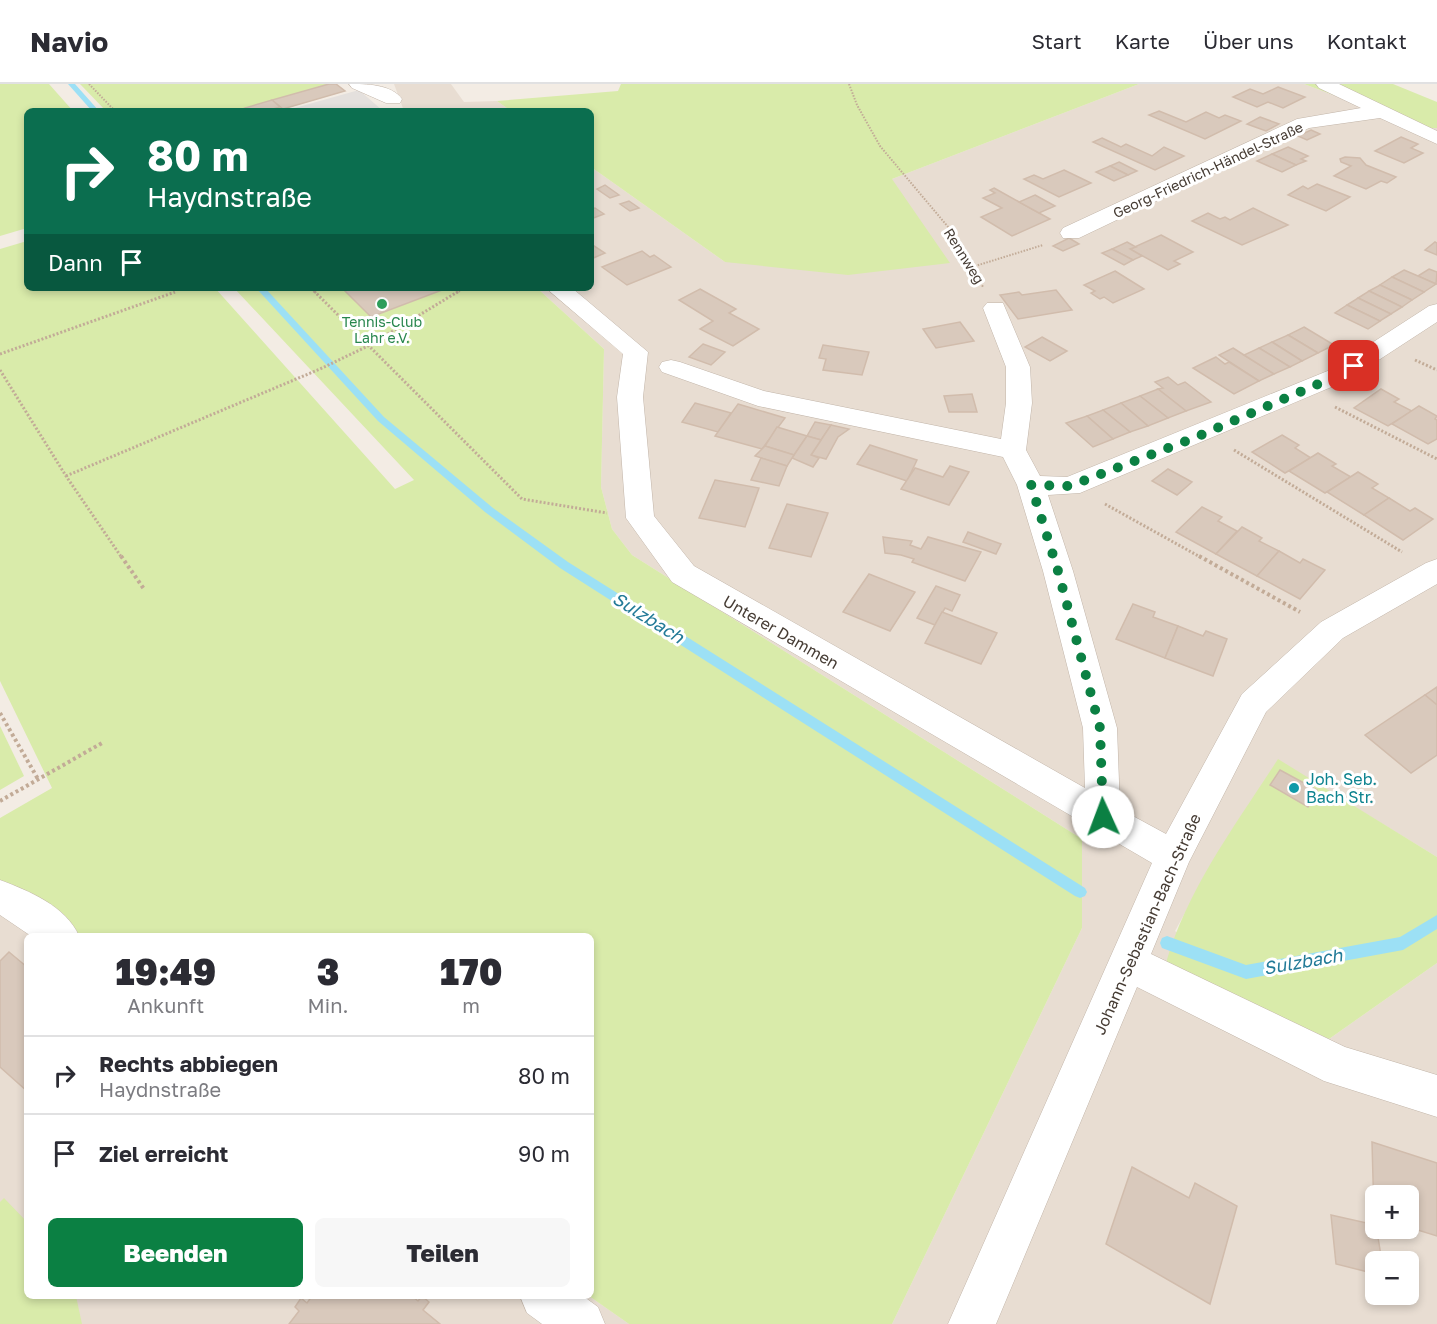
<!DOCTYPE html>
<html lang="de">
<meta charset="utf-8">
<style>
body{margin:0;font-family:"Golos Text",sans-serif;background:#f7f7f7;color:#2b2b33;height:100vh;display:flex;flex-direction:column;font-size:22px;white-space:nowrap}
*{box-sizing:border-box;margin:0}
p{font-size:20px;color:#7c7c81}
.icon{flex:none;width:33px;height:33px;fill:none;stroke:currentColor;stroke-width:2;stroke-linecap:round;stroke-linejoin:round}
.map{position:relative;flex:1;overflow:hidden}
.panel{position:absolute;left:24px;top:849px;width:570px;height:366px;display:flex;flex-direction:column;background:#fff;border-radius:9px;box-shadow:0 3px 9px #0003}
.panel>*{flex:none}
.banner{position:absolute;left:24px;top:24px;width:570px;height:183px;border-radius:9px;box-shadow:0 3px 9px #0003;background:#0b6e4f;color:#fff;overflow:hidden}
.tools{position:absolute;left:1365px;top:1101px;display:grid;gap:12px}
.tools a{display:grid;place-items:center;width:54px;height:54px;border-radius:9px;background:#fff;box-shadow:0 3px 9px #0003;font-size:30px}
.pin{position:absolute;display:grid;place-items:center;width:51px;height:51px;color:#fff;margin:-26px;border-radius:12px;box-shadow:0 3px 9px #0006}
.me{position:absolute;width:66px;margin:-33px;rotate:358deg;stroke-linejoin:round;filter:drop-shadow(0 0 4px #0008)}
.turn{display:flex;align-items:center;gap:21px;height:126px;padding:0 24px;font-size:27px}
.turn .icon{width:78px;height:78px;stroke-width:2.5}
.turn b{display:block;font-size:42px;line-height:51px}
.then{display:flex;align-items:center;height:57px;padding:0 24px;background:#0003;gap:12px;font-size:22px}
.eta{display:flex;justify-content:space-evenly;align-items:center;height:102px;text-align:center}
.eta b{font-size:36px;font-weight:800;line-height:42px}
.action{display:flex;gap:12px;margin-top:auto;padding:12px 24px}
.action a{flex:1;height:69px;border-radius:9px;background:#0b8043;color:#fff;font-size:24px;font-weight:800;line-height:69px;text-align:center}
.action a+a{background:#f7f7f7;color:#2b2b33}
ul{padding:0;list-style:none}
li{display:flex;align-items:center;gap:18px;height:78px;padding:0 24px;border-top:2px solid #e1e1e2}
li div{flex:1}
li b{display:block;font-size:22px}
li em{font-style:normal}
header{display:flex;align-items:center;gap:36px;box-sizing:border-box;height:84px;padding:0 30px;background:#fff;border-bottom:2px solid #e1e1e2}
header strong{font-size:28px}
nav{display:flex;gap:33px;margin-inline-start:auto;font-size:21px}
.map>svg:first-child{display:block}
.residential{fill:#e8ddd2;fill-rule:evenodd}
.green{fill:#d9ebaa}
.parking{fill:#e4e0dd}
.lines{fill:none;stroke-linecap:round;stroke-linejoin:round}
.stream{fill:#9ce0f5;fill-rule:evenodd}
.building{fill:#d9c9bc;stroke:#d1bcac;stroke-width:1.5}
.minor-casing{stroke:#c2b5a9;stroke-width:1}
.path-far2{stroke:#c2ab97;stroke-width:2;stroke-dasharray:1.5 1.5;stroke-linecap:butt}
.path-far1{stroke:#c2ab97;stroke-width:3;stroke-dasharray:2 2;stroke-linecap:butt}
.path{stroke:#c2ab97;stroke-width:4;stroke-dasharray:3 3;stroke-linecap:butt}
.minor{fill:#fff;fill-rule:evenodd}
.route{stroke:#0b8043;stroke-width:10;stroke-dasharray:0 18}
.leisure-dot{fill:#2e9e5b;stroke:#fff;stroke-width:2}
.culture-dot{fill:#0f9aa8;stroke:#fff;stroke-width:2}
.labels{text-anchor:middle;stroke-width:6;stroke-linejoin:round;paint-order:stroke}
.far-street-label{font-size:14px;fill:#463c34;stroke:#fff}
.far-leisure-label{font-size:14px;fill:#27864d;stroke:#fff}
.street-label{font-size:16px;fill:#463c34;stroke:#fff}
.culture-label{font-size:16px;fill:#0d838f;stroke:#fff;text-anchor:start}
.water-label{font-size:18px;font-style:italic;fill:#227a97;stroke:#fff}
</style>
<header>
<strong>Navio</strong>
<nav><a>Start</a><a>Karte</a><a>Über uns</a><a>Kontakt</a></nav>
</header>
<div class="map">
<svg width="1437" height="1240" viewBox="0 0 1437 1240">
<rect width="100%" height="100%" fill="#f3ece4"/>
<g class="residential">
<polygon points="394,0 451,0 464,18 497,17 511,27 404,27"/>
<path d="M 1139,0 L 1304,0 L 1420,44 L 1437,44 L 1437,773 L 1278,676 L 1218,769 L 1175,847 L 1329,955 L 1437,879 L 1437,1240 L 892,1240 L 1082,844 L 1082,755 L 632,471 L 612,445 L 601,403 L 604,265 L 537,204 L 591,204 L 591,83 L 725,178 L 892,95 ZM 1376,1112 L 1408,1112 L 1408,1144 L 1376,1144 ZM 1376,1178 L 1408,1178 L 1408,1210 L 1376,1210 Z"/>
<polygon points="0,801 74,852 27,852 27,1212 589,1212 629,1240 0,1240"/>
</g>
<g class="green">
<polygon points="0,0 49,0 73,27 27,27 27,144 0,152"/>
<polygon points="80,0 336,0 345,7 277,27 106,27"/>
<polygon points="621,0 1139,0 892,95 950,179 848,191 725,178 591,83 591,27 511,27 497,17 618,7"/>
<polygon points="1304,0 1393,0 1437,18 1437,44 1421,44"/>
<polygon points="27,157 27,204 215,204 395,405 414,396 234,204 342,204 371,233 442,206 439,204 537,204 604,265 601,403 612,445 632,471 1082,755 1082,844 892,1240 629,1240 589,1212 591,852 74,852 0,801 0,734 52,704 0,597 0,165"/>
<polygon points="0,642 24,692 0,706"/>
<path d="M 1278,675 L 1437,773 L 1437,879 L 1329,955 L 1166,879 C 1187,805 1237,739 1278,675 Z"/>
<polygon points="4,1114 27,1138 27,1212 76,1212 82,1240 0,1240 0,1118"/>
</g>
<polygon class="parking" points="359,6 383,27 284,27"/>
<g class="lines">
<g class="stream">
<polygon points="68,0 75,0 99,27 92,27"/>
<polygon points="256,204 265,204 384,333 493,424 568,478 1085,804 1087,808 1085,812 1080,814 1075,812 560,484 485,428 378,337"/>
<polygon points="1437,831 1437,845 1403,866 1246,895 1162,864 1160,859 1162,854 1167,852 1246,881 1400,853"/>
</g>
</g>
<g class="building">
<polygon points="329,0 336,0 345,7 283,25 272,16"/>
<polygon points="1278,3 1305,13 1283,24 1268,18 1257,23 1233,13 1250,5 1263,10"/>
<polygon points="272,16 280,23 266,27 249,27 245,24"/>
<polygon points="1159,27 1186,38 1206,28 1219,34 1225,31 1241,37 1205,55 1149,31"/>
<polygon points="1260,33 1279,40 1266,47 1247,40"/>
<polygon points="1311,46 1320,50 1307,56 1298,52"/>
<polygon points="1401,53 1418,60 1411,64 1423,69 1404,79 1375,67"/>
<polygon points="1102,54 1121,63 1126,60 1152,72 1164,63 1184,72 1155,86 1093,58"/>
<polygon points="1288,63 1308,72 1301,75 1306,77 1296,81 1272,70"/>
<polygon points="1272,70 1296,81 1282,88 1257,77"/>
<polygon points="1345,73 1360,74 1366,81 1396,93 1387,99 1381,97 1366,105 1334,92 1351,82 1341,78 1340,75"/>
<polygon points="1119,78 1137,87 1128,91 1110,82"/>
<polygon points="1110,82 1128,91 1114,97 1096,88"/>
<polygon points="1064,86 1091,99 1059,113 1024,95 1034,91 1043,95"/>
<polygon points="1317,100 1350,113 1326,127 1288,111 1303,102 1308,105"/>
<polygon points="605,101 619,111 610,114 597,105"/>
<polygon points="994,104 1039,129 1050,135 1012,152 981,133 1002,124 983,114 995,109 990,106"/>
<polygon points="1035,111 1055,122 1039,129 1019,118"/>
<polygon points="629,117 639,124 630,127 620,120"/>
<polygon points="595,124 604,130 591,135 591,125"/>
<polygon points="1253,124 1288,141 1242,161 1192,137 1208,129 1220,135 1225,133 1230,136"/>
<polygon points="1161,151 1193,168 1174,177 1180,180 1168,186 1130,165"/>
<polygon points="1069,154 1079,160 1063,167 1053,162"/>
<polygon points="1127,158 1136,163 1130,165 1142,172 1133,176 1112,165"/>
<polygon points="1435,158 1437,159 1437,171 1425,166"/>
<polygon points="591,160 605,169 591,175"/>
<polygon points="1112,165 1133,176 1124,181 1102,169"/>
<polygon points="642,167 650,173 654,171 671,183 627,201 602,183"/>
<polygon points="1429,185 1437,188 1436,200 1418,192"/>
<polygon points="1404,186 1418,192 1436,200 1424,208 1392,193"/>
<polygon points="1115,187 1144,205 1113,219 1104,213 1100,215 1091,209 1095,207 1084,201"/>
<polygon points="1392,193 1424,208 1412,216 1380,201"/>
<polygon points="1380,201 1412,216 1402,223 1369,207"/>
<polygon points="342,204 439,204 442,206 371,233"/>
<polygon points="700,205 736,225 729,229 759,245 733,262 700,245 713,237 679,216"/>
<polygon points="1056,206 1072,226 1018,235 1000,211 1019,208 1022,211"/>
<polygon points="1369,207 1402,223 1391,230 1358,214"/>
<polygon points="1358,214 1391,230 1380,237 1347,221"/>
<polygon points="1347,221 1380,237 1368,245 1335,229"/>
<polygon points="960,238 974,257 936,264 923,245"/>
<polygon points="1304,243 1334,261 1318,269 1288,251"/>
<polygon points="1288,251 1318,269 1302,277 1272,258"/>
<polygon points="1042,253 1067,267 1050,277 1025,263"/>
<polygon points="1272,258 1302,277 1290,283 1259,264"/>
<polygon points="703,260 725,268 711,281 689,273"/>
<polygon points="823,261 869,268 862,291 823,286 826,275 819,274"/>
<polygon points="1233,264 1244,271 1274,290 1259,297 1219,271"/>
<polygon points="1259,264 1290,283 1274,290 1244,271"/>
<polygon points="1216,273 1225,280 1229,278 1259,297 1234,310 1193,284"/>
<polygon points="1168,293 1178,301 1185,298 1211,318 1186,327 1158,305 1163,304 1155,298"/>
<polygon points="1158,305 1186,327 1168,334 1140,312"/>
<polygon points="1381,305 1399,315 1394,318 1412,327 1388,342 1354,324"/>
<polygon points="972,310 977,328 949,328 944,312"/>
<polygon points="1140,312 1168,334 1148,342 1121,319"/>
<polygon points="695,319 731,329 718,348 682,338"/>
<polygon points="1121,319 1148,342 1130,348 1103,326"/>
<polygon points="738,320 785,334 762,365 715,352"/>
<polygon points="1419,322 1437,332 1435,335 1437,336 1437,355 1428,360 1392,340"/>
<polygon points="1103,326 1130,348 1113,355 1087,332"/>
<polygon points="1087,332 1113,355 1093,363 1066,339"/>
<polygon points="815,338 831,341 821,356 807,352"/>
<polygon points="831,341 849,345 838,353 826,375 811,371"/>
<polygon points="777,343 807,352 794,371 765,362"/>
<polygon points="1282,351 1299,361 1295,364 1311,374 1285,389 1252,368"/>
<polygon points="807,352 821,356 811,371 819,374 813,383 792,374"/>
<polygon points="870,361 917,376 907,397 857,380"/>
<polygon points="765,362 794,371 787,382 755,372"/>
<polygon points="1318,369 1336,380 1332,382 1351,393 1325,409 1289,387"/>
<polygon points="761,374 787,382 779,402 751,396"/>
<polygon points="950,382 969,388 949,421 901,405 915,384 943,393"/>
<polygon points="1168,385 1192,398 1177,411 1152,397"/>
<polygon points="1358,388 1378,400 1372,404 1389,414 1364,431 1327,408"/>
<polygon points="715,396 759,404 745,443 699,434"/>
<polygon points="1389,414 1410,427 1415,424 1433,435 1403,456 1364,431"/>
<polygon points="787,420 828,429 811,473 769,464"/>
<polygon points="1202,423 1222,433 1218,437 1237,447 1216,470 1176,448"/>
<polygon points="1242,443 1262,454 1259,457 1279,467 1257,492 1216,470"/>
<polygon points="968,448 1001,460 996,470 963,458"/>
<polygon points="883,453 912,457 910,461 921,465 928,453 981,468 965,497 912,478 914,475 901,471 885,469"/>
<polygon points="1279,467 1300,479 1303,475 1325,486 1300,515 1257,492"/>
<polygon points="869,490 915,508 890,547 843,528"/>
<polygon points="936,502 960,511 952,527 945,524 935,541 917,534"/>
<polygon points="1133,520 1155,528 1153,533 1178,542 1165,574 1116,555"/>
<polygon points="942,528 997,549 981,580 925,559"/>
<polygon points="1178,542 1203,552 1206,547 1227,555 1213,592 1165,574"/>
<polygon points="1437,603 1437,621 1425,611"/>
<polygon points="1425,611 1437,621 1437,671 1411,689 1365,651"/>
<polygon points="1280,686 1317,706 1308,723 1270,701"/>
<polygon points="9,868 27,883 27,1007 0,983 0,877"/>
<polygon points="1372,1058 1437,1079 1437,1152 1408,1143 1408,1112 1376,1112 1374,1131"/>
<polygon points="1132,1083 1189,1114 1195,1099 1237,1122 1210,1220 1106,1160"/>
<polygon points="1331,1131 1376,1141 1382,1178 1376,1178 1376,1190 1336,1180"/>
<polygon points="312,1212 412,1212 418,1217 422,1212 429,1218 423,1226 440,1240 289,1240 299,1227 295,1223 301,1214 307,1219"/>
</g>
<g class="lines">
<defs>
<g id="minor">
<path d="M 349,0 C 366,0 391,0 402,15 L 400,19 L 386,19 L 352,4 Z"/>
<polygon points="1316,0 1339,0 1437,47 1437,60 1380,34 1309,44 1079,154 1063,154 1060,149 1063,144 1297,35 1361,24 1319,4"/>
<polygon points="546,204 572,204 648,268 643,313 654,432 694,482 1085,704 1083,644 1043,487 1017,401 1003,373 758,322 662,288 659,283 662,278 671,276 680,278 764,307 1001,355 1006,319 1006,283 983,224 987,219 1003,219 1030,283 1032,319 1026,366 1040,392 1067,393 1330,286 1429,222 1437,220 1437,238 1348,296 1080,409 1048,411 1073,487 1117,644 1120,725 1166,750 1242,610 1321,538 1426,479 1437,475 1437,500 1343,554 1266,628 1189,778 1151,870 1345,963 1437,991 1437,1033 1324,997 1137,903 996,1240 948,1240 1152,779 672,498 626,434 617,313 623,270"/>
<path d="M 0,796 C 29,807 66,822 79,852 L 31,852 L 0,831 Z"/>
<polygon points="520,1212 583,1212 598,1223 605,1240 542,1240 527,1229"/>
</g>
</defs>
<use href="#minor" class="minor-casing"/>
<g class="path-far2">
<polyline points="89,0 115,27"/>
<polyline points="849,0 857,21 880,62 954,150 983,203"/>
<polyline points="972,183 1043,161"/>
<polyline points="311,204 316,209"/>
<polyline points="456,209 465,204"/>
</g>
<g class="path-far1">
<polyline points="314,207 522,415 607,429"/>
<polyline points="0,270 175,208"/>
<polyline points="1415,276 1437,286"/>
<polyline points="0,286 66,392 122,474"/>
<polyline points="1335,323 1437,375"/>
<polyline points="1234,366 1402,468"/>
<polyline points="66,392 320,285 370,261 459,207"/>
<polyline points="1105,420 1202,474"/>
</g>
<g class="path">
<polyline points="121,472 144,505"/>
<polyline points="1199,472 1300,528"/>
<polyline points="0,629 38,695"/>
<polyline points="0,717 102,659"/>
</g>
<use href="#minor" class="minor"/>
</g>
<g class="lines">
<polyline class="route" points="1103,733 1100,644 1058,487 1031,401 1070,402 1194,354 1339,291 1354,282"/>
</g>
<circle class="leisure-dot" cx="382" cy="220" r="6"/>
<circle class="culture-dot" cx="1294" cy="704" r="6"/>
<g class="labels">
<g class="far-street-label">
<text transform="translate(1208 86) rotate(-25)" y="5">Georg-Friedrich-Händel-Straße</text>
<text transform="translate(964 172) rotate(58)" y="5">Rennweg</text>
</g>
<g class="far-leisure-label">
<text x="382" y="243">Tennis-Club<tspan x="382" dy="16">Lahr e.V.</tspan></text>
</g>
<g class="street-label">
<text transform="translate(781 548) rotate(30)" y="6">Unterer Dammen</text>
<text transform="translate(1147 840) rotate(-66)" y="6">Johann-Sebastian-Bach-Straße</text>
</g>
<g class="culture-label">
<text x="1306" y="701">Joh. Seb.<tspan x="1306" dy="18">Bach Str.</tspan></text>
</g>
<g class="water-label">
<text transform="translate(648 534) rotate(32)" y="6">Sulzbach</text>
<text transform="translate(1303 878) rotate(-10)" y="6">Sulzbach</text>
</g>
</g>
</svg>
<div class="tools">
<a>+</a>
<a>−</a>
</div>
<div class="pin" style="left:1354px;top:282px;background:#d93025"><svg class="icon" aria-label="arrive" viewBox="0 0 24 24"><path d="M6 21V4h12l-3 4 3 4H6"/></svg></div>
<svg class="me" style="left:1103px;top:733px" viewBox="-20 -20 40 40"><circle r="19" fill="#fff"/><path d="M0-13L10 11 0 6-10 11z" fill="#0b8043"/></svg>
<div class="banner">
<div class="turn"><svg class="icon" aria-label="right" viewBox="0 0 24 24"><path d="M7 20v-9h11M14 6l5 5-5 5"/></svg><div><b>80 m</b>Haydnstraße</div></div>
<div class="then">Dann<svg class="icon" aria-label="arrive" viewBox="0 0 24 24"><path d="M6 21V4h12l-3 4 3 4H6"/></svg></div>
</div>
<section class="panel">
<div class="eta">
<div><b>19:49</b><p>Ankunft</p></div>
<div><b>3</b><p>Min.</p></div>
<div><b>170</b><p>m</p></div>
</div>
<ul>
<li><svg class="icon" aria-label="right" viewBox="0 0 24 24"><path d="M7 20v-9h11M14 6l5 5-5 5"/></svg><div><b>Rechts abbiegen</b><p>Haydnstraße</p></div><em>80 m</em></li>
<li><svg class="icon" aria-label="arrive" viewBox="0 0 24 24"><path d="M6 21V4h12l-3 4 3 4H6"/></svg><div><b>Ziel erreicht</b></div><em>90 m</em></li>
</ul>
<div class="action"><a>Beenden</a><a>Teilen</a></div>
</section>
</div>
